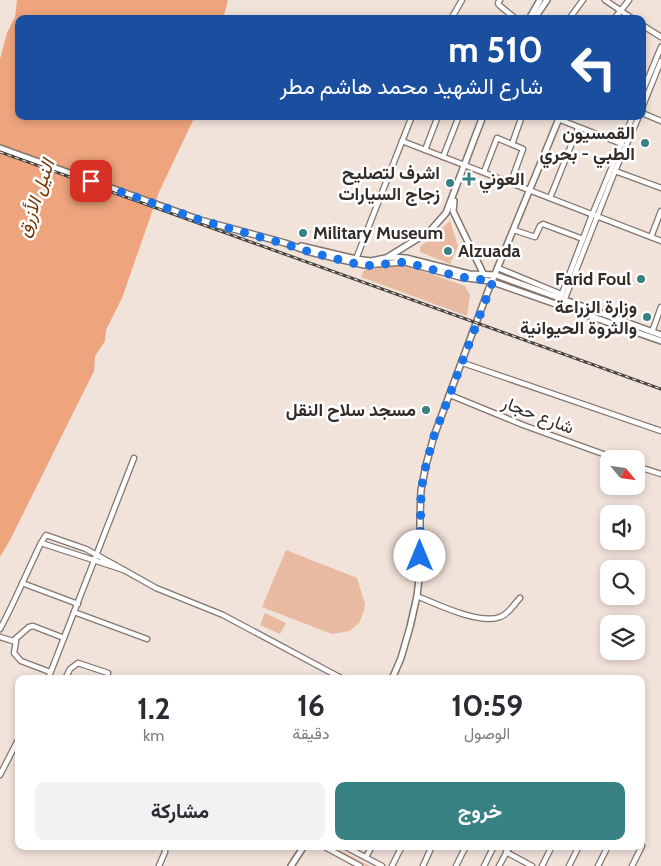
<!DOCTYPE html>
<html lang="ar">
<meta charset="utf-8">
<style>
body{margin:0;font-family:Cabin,Vazirmatn,sans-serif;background:#f2f2f3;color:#2b2b33;direction:rtl;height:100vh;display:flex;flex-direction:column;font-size:19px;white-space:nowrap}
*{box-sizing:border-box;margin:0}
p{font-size:16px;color:#7c7c81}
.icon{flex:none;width:28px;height:28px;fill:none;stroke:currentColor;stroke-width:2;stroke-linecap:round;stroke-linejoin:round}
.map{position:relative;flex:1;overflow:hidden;direction:ltr}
.panel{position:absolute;left:15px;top:675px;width:630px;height:175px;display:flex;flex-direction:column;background:#fff;border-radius:10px;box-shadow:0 2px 8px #0003;direction:rtl}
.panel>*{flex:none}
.banner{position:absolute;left:15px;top:15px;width:631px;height:105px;border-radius:10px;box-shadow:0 2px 8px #0003;direction:rtl;background:#1a4fa0;color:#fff;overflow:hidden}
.needle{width:32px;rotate:119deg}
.buttons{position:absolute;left:600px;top:450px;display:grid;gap:10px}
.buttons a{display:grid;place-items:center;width:45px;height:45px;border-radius:10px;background:#fff;box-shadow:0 2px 8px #0003;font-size:25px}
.pin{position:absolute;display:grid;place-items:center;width:42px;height:42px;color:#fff;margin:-21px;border-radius:10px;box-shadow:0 2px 8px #0006}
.me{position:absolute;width:55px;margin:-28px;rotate:0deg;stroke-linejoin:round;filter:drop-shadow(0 0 4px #0008)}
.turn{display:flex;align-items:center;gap:18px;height:105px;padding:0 20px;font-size:22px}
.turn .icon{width:65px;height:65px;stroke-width:2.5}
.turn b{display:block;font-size:35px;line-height:42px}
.eta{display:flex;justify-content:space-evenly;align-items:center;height:85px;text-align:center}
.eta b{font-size:30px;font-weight:700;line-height:35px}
.button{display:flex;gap:10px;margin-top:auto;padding:10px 20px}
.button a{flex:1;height:58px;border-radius:10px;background:#388183;color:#fff;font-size:20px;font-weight:700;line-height:58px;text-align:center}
.button a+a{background:#f2f2f3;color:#2b2b33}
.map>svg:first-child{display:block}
.green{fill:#e9baa2}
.water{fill:#eea47c}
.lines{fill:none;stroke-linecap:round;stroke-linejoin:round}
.stream{stroke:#eea47c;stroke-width:1}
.minor-casing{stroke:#82756e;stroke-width:7}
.major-casing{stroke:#82756e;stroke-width:8}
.minor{stroke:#fff;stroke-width:4.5}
.major{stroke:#fff;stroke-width:5}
.rail-casing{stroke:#49423e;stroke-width:3}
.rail{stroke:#fff;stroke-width:1;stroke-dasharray:4;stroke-linecap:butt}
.route{stroke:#1a73e8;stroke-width:9;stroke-dasharray:0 16.2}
.poi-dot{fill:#388183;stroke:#fff;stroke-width:2}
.labels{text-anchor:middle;stroke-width:5;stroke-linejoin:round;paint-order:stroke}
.poi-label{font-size:18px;font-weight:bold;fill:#332d2a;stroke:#fff;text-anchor:end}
.street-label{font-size:18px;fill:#332d2a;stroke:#fff}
.water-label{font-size:19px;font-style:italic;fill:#743202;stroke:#fff}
</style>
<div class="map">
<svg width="661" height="866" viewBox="0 0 661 866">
<rect width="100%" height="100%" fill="#f1e2da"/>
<g class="green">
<polygon points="450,221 458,246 450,264 420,252 420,247"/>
<polygon points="405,265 465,286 470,295 467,316 361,277 364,270"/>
<polygon points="286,550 357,578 365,604 364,611 359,623 350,631 332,634 262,607"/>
<polygon points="265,613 286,623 280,634 260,625"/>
</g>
<polygon class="water" points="17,0 228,0 223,19 19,19 19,116 195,116 159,192 122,298 106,330 105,341 95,356 94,371 10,540 0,557 0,59 7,33 15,17"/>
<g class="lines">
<polyline class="stream" points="330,846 368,866"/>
<defs>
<g id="minor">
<polyline points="500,0 498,3 499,5 516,19"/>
<polyline points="605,0 633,19"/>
<polyline points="451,19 462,0"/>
<polyline points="569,19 583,0"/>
<polyline points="614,19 629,0"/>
<polyline points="642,25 661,37"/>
<polyline points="642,93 661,47"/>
<polyline points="642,108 661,61"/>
<polyline points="642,113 661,121"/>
<polyline points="558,119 622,144"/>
<polyline points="402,141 661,241"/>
<polyline points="512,144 522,116"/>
<polyline points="425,150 438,116"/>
<polyline points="443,157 459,116"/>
<polyline points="615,171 661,188"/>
<polyline points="484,172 497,138 523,149 511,182"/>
<polyline points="550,198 578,128"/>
<polyline points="514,230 535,237 540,226 543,224 583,239"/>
<polyline points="651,237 661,211"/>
<polyline points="356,259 412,116"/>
<polyline points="498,268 561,294"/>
<polyline points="558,304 592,215 633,116"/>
<polyline points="562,306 615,171 639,116"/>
<polyline points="652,332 661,307"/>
<polyline points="463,363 661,431"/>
<polyline points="450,395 523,425 617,459"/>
<polyline points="636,466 661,474"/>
<polygon points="46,535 86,549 124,570 41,543"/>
<polyline points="124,570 156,588 223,615 343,679"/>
<polyline points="22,583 78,604"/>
<path d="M 417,596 C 436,604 480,625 500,617 C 509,614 514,604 520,598"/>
<polyline points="74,612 147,639"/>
<path d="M 0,629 C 15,601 27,572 41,543"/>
<polyline points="0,637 13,641 29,627 33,626 64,638"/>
<polyline points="16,641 14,653 21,661 50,672"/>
<polyline points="48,679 134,458"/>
<polyline points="65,679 70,669 78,663 108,673"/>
<polyline points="0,775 19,738"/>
<polyline points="323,846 360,866"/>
<polyline points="344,846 382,866"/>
<polyline points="506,852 532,866"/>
<polyline points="366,857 372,846"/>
<polyline points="159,866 165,852 165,846"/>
<polyline points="392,866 402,846"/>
<polyline points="423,866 432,846"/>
<polyline points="456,866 466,846"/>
<polyline points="484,866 494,846"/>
<polyline points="499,866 510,846"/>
<polyline points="542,866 552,846"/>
<polyline points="569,866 579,846"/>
<polyline points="598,866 608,846"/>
<polyline points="632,866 642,846 641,845"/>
</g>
<g id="major">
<polyline points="529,19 540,0"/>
<polyline points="534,19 547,0"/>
<polyline points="0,148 200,220 285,243 310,252 364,265 405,262 460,277 490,281 661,341"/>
<polyline points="454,201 453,211 483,273"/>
<polyline points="301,246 356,259 371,261 390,257 406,258 469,274 496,275 661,335"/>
<polyline points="388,257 430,231 446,213 483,116"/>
<polyline points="392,679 401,658 410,627 417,596 420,570 420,517 421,490 426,465 434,436 488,291 560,116"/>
<polyline points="291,866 304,846"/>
</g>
</defs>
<use href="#minor" class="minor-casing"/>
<use href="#major" class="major-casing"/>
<use href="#minor" class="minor"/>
<use href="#major" class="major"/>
<defs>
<polyline id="rail" points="0,152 661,389"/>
</defs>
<use href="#rail" class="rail-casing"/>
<use href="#rail" class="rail"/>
</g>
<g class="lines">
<polyline class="route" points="91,181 200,220 285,244 310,252 364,266 405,262 460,277 493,281 434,436 426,465 421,490 420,556"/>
</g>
<g class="poi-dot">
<circle cx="645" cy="143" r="5"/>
<path d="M466.5 171.5h5v5h5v5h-5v5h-5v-5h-5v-5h5z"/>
<circle cx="450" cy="183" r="5"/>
<circle cx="303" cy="233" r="5"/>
<circle cx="448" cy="251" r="5"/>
<circle cx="641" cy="279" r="5"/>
<circle cx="647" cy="317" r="5"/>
<circle cx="426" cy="410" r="5"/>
</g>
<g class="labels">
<g class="poi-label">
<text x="635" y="139">القمسيون<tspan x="635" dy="21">الطبي - بحري</tspan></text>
<text x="440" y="179">اشرف لتصليح<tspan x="440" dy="21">زجاج السيارات</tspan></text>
<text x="479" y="185" text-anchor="start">العوني</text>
<text x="313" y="239" text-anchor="start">Military Museum</text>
<text x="458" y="257" text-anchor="start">Alzuada</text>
<text x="631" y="285">Farid Foul</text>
<text x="637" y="313">وزارة الزراعة<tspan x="637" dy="21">والثروة الحيوانية</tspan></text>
<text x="416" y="416">مسجد سلاح النقل</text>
</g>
<g class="street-label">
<text transform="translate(538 415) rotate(21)" y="6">شارع حجار</text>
</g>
<g class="water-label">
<text transform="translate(35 198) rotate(-71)" y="7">النيل الأزرق</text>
</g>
</g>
</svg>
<div class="buttons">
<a><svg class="needle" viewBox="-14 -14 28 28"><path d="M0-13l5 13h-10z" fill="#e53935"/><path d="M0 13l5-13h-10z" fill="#7c7c81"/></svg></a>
<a><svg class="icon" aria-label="sound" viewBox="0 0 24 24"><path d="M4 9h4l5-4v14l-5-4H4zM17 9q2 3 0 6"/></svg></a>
<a><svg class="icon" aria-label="search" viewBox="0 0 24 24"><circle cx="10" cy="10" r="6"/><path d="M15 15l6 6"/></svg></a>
<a><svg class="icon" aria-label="layers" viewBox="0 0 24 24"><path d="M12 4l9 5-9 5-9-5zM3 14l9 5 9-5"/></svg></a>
</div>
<div class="pin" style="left:91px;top:181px;background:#d93025"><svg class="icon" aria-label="arrive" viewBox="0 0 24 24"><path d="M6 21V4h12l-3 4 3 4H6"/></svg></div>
<svg class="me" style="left:420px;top:556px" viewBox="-20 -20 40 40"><circle r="19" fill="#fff"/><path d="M0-13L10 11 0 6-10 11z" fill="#1a73e8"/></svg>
<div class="banner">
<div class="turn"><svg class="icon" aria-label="left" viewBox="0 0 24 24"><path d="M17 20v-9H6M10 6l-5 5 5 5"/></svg><div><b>510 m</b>شارع الشهيد محمد هاشم مطر</div></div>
</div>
<section class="panel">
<div class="eta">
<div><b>10:59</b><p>الوصول</p></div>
<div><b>16</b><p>دقيقة</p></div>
<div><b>1.2</b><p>km</p></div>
</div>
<div class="button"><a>خروج</a><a>مشاركة</a></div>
</section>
</div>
